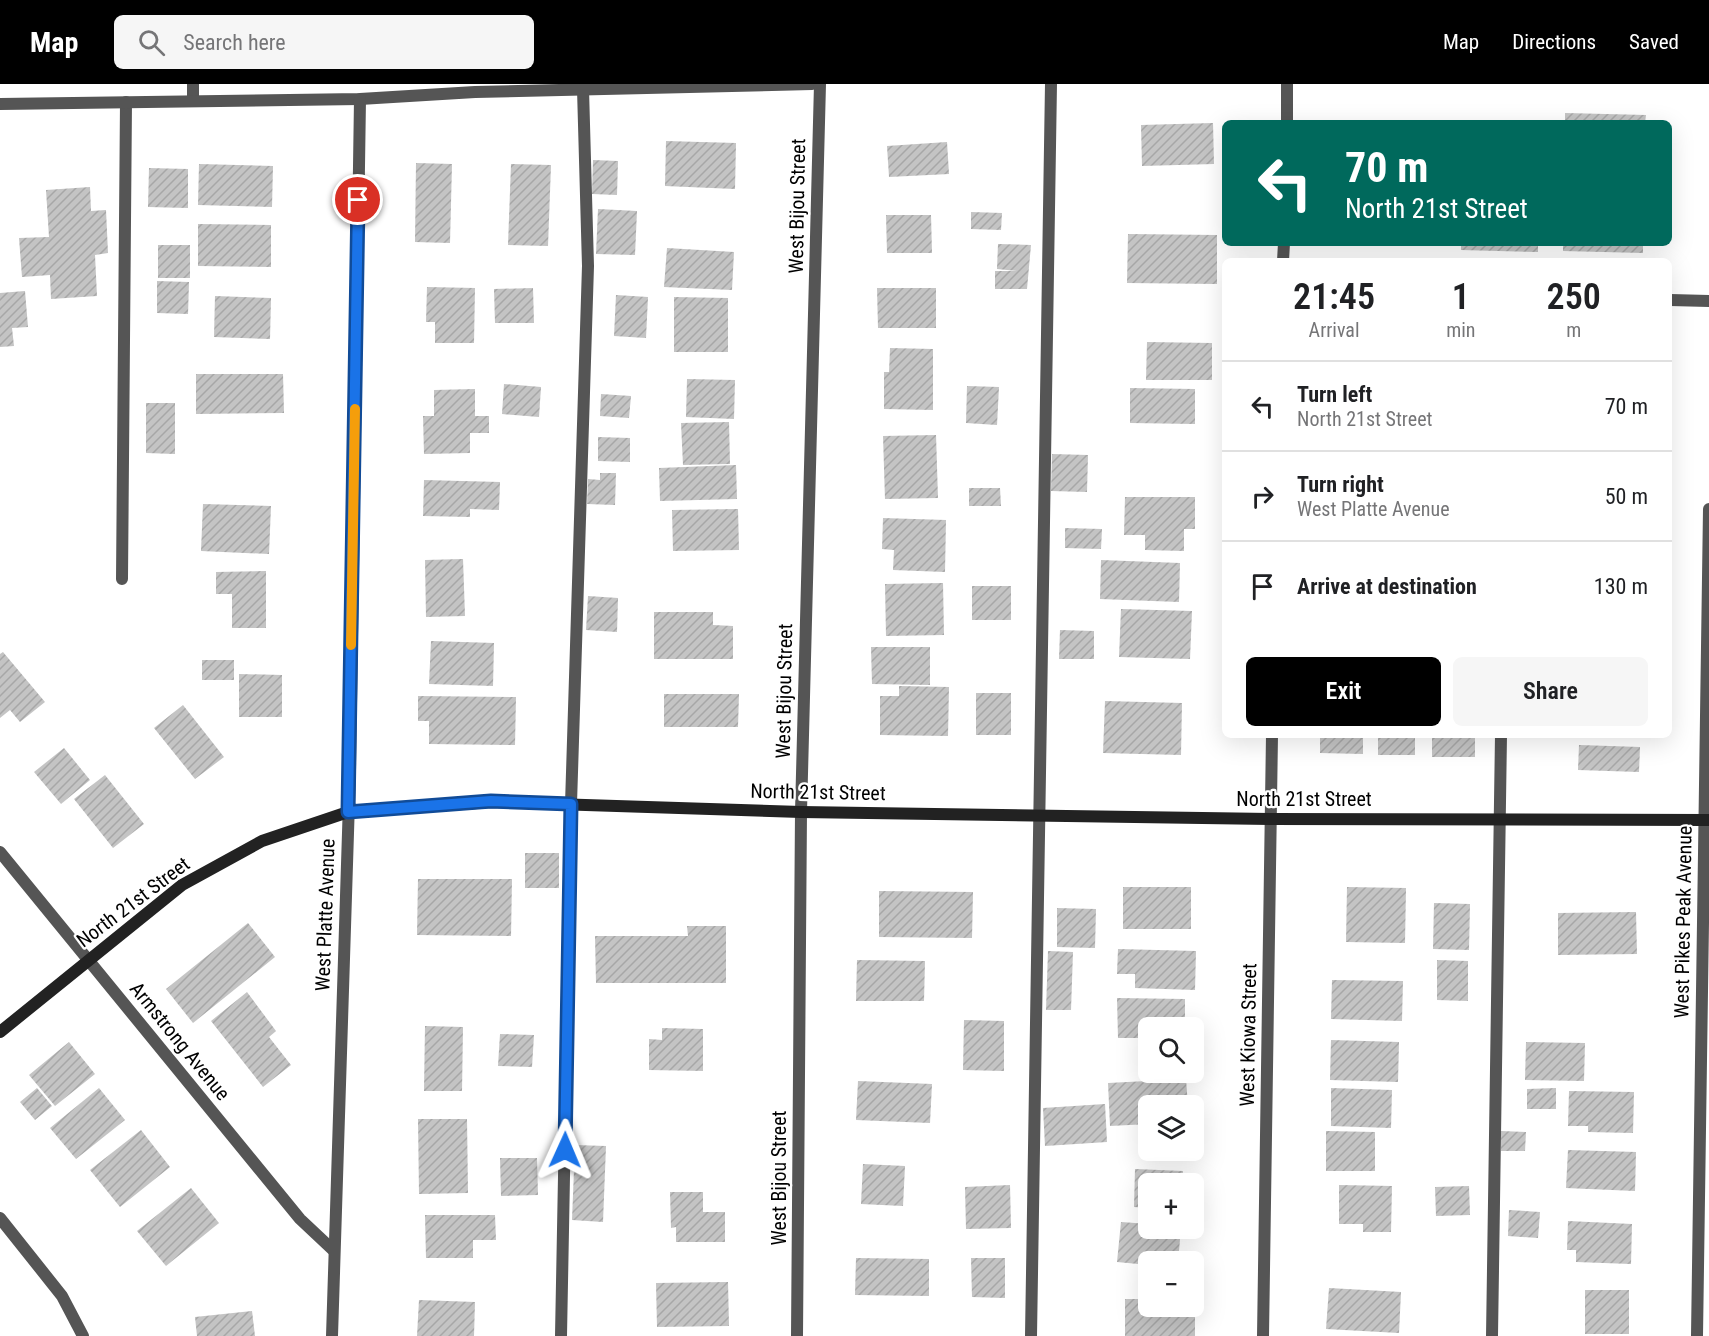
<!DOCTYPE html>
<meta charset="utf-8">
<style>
body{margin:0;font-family:"Roboto Condensed",sans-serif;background:#f6f6f6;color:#202124;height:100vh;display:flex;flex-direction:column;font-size:22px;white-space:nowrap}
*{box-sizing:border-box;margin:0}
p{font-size:20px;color:#757577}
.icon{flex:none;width:33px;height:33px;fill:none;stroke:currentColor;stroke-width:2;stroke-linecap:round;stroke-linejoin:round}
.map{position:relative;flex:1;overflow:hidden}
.details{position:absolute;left:1222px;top:174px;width:450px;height:480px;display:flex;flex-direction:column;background:#fff;border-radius:9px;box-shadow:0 6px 24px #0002}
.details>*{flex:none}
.hud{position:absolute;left:1222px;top:36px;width:450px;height:126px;border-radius:9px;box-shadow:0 6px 24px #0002;background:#00695c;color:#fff;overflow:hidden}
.fabs{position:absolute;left:1138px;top:933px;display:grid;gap:12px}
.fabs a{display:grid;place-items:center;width:66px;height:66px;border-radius:9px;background:#fff;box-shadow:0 6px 24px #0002;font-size:30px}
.pin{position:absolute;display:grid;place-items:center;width:51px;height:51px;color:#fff;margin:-26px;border:3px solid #fff;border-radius:50%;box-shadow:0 2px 6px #0007}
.me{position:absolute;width:66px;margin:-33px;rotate:1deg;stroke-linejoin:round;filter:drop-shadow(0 0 4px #0008)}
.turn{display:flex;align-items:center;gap:21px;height:126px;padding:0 24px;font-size:27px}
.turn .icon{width:78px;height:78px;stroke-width:2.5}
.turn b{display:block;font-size:42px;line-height:51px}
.eta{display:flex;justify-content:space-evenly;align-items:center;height:102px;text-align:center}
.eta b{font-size:36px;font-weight:600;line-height:42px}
.primary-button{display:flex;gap:12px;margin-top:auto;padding:12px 24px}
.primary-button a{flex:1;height:69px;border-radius:9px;background:#000;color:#fff;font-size:24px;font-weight:600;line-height:69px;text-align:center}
.primary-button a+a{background:#f6f6f6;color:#202124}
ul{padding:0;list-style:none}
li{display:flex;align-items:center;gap:18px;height:90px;padding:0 24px;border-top:2px solid #e0e0e0}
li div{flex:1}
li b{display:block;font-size:22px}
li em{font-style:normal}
header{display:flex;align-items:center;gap:36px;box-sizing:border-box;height:84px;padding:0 30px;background:#000;color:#fff}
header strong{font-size:28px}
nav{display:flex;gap:33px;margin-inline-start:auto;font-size:21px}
.search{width:420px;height:54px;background:#f6f6f6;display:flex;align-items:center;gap:15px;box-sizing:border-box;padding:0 21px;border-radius:9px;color:#757577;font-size:22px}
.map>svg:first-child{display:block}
.building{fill:url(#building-hatch)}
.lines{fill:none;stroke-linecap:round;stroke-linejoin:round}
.service{stroke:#555;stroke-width:12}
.minor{stroke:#555;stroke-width:12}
.secondary{stroke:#222;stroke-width:12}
.route-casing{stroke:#114b97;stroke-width:15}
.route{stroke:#1a73e8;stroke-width:10}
.slow{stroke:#f59e0b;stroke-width:10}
.labels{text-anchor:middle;stroke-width:4.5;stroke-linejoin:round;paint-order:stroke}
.street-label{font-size:20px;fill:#000;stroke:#fff}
</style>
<header>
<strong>Map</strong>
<div class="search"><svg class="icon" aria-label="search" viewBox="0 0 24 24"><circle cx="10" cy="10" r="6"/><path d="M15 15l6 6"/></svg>Search here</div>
<nav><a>Map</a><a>Directions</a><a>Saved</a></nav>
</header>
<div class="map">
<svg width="1709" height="1252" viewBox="0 0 1709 1252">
<defs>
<pattern id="building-hatch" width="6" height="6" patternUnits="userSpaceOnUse" patternTransform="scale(1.5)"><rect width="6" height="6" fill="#c4c4c4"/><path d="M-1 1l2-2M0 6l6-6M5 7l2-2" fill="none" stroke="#a7a7a7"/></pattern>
</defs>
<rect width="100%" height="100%" fill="#fff"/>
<g class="building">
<polygon points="1565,29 1646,31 1645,39 1565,39"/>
<polygon points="1213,39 1214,80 1142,82 1141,41"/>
<polygon points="666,57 736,59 735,105 665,102"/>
<polygon points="947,58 949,90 889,93 887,62"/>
<polygon points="593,76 618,77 617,111 592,110"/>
<polygon points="416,79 452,80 450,159 415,158"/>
<polygon points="199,80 273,82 272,123 198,121"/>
<polygon points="511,80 551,81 548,162 508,161"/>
<polygon points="149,84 188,85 188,124 148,123"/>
<polygon points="90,103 91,127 106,126 108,169 95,171 97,212 51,215 50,191 22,193 19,154 49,153 46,106"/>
<polygon points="598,125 637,127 635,171 596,170"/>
<polygon points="971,128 1002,129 1001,146 971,145"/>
<polygon points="886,131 931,131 932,169 887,169"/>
<polygon points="198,140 271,141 271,183 198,182"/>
<polygon points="1128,150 1217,151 1217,200 1127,199"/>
<polygon points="1461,159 1538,159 1538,168 1461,166"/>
<polygon points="1563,159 1643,159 1643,169 1563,167"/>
<polygon points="998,160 1031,161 1027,205 995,205 995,187 1017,187 997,185"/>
<rect x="158" y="161" width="32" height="33"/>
<polygon points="667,164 734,168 732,206 664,203"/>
<polygon points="157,197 189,198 188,230 157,229"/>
<polygon points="427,203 475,204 474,259 435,259 435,238 426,238"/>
<polygon points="533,204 534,239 495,239 494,205"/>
<polygon points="877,204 936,204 936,244 878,244"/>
<polygon points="25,207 28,243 12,244 14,262 0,263 0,209"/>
<polygon points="616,211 648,213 646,254 614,252"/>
<polygon points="215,212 271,214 270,255 214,253"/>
<polygon points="674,213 728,214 728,268 674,268"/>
<polygon points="1147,258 1212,259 1212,296 1146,296"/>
<polygon points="890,264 933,265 933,326 884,325 884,288 889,288"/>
<polygon points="196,290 283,290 284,329 196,330"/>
<polygon points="687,295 735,296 734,335 686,333"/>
<polygon points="504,300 541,303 539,333 502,330"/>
<polygon points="967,302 999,303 997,341 966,339"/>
<polygon points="1130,304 1195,305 1195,340 1130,339"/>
<polygon points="475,305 475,332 489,332 489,349 470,349 470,369 424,370 423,332 434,332 434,306"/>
<polygon points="601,310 631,312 629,334 600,332"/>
<polygon points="146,319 175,319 175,370 146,369"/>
<polygon points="729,338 730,380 683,381 681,339"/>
<polygon points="936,351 938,414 885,415 883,352"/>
<polygon points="598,353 630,354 630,378 598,377"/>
<polygon points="1052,370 1088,371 1087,408 1051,407"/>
<polygon points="736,381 737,415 660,417 659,384"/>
<polygon points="600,389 616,389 615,421 587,420 588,395 600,396"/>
<polygon points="424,396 500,398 499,426 470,425 470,433 423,432"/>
<polygon points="969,404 1000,404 1001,422 969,422"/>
<polygon points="1125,413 1195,413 1195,445 1184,445 1184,467 1145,466 1145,451 1124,451"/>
<polygon points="203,420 271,422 269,470 201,467"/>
<polygon points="738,425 739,466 673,467 672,426"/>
<polygon points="883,434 946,436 945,488 893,486 894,466 882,465"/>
<polygon points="1065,444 1102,445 1101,465 1065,464"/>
<polygon points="463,475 465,532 426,533 425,476"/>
<polygon points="1101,476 1180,479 1179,518 1100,515"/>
<polygon points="266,487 266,544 232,544 232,510 216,510 216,488"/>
<polygon points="943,499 944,551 886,552 885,500"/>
<rect x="972" y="502" width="39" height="34"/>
<polygon points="588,512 618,514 617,548 586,546"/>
<polygon points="1121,525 1192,527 1190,575 1119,573"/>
<polygon points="654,528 713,528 713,541 733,542 733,575 654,575"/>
<polygon points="1060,546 1094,547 1094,575 1059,575"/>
<polygon points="431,557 494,559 493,602 429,600"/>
<polygon points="871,563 930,563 930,601 872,600"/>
<polygon points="3,568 45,618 20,638 10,626 0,634 0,570"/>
<rect x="202" y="576" width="32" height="20"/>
<polygon points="239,590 282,591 282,633 239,633"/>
<polygon points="899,602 949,603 948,652 880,651 880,612 899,612"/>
<rect x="976" y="609" width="35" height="42"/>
<polygon points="664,610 739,610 738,643 664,643"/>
<polygon points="418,612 516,613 515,661 429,660 429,637 418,637"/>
<polygon points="1105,617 1182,619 1181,671 1103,669"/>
<polygon points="183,621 224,673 195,695 154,644"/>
<polygon points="1320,651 1363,651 1363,670 1320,669"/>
<rect x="1378" y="651" width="37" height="20"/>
<rect x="1432" y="651" width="43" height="22"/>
<polygon points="1579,661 1640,663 1639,688 1578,686"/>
<polygon points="64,664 90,696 61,720 34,688"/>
<polygon points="105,691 144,740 113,764 74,715"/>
<rect x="525" y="769" width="34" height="35"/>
<polygon points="418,795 512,795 511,852 417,851"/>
<rect x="1123" y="803" width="68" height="42"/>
<polygon points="1347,803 1406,804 1405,859 1346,858"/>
<polygon points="879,807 973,808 972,854 879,853"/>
<polygon points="1434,819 1470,820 1469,866 1433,865"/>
<polygon points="1057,824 1096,825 1095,864 1057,863"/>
<polygon points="1636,828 1637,870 1558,871 1558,829"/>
<polygon points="248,839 275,873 193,939 166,905"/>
<polygon points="687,842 726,842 726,899 596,899 595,852 688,852"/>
<polygon points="1118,865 1196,867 1195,906 1135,904 1135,890 1117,890"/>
<polygon points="1048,867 1073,868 1071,926 1046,926"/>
<polygon points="857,876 925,877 924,917 856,917"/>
<polygon points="1437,876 1468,877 1468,917 1437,916"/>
<polygon points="1332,896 1403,897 1402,937 1331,935"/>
<polygon points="247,908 276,947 269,953 291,981 263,1003 211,937"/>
<polygon points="1117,914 1185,915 1185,944 1149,944 1149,954 1118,954"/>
<polygon points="964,936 1004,937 1004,987 963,986"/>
<polygon points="425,942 463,943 462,1007 424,1007"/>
<polygon points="662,944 703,945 703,987 649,986 649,955 662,956"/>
<polygon points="500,950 534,951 532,983 498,982"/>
<polygon points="1331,956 1399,958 1398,998 1330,996"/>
<polygon points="69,958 95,990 55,1022 29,991"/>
<polygon points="1526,958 1585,959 1584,997 1525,996"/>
<polygon points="1186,995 1188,1022 1149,1022 1149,1040 1110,1042 1108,999"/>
<polygon points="858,997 932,1000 930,1039 856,1036"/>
<polygon points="37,1004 52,1022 35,1036 20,1018"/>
<polygon points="99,1004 125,1036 76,1075 50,1044"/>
<polygon points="1331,1004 1392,1006 1391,1044 1331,1042"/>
<polygon points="1556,1004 1556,1025 1527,1025 1527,1005"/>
<polygon points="1569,1007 1634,1008 1633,1049 1588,1048 1588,1042 1568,1042"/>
<polygon points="1105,1020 1107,1058 1045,1062 1043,1024"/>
<polygon points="418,1035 467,1035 468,1109 419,1110"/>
<polygon points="141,1046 170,1083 120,1123 90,1086"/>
<polygon points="1326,1047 1375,1048 1375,1087 1326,1087"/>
<polygon points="1501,1047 1526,1048 1525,1067 1501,1067"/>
<polygon points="575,1061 606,1062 603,1138 572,1136"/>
<polygon points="1568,1066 1636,1068 1635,1107 1566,1104"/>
<polygon points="500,1074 537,1074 538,1111 501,1112"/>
<polygon points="863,1080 905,1082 903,1122 861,1120"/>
<polygon points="1135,1085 1183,1087 1182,1100 1149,1100 1149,1124 1134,1123"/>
<polygon points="1010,1101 1011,1144 966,1145 965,1103"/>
<polygon points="1339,1101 1392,1102 1391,1148 1363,1148 1363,1140 1339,1140"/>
<polygon points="1469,1102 1470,1131 1436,1132 1435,1103"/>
<polygon points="191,1104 219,1139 166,1182 137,1147"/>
<polygon points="670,1108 703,1108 703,1128 725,1128 725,1158 676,1158 676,1143 671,1144"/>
<polygon points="1509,1126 1540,1128 1538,1154 1508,1152"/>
<polygon points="425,1131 495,1131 496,1156 473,1156 473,1174 426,1174"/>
<polygon points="1568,1137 1632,1140 1631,1180 1576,1178 1576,1166 1567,1166"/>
<polygon points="1121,1138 1149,1140 1149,1144 1181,1144 1178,1178 1149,1178 1149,1181 1117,1178"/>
<polygon points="856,1174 929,1175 929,1212 855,1211"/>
<polygon points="971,1174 1005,1174 1005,1214 972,1213"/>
<polygon points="728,1198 729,1242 657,1243 656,1199"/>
<polygon points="1329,1204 1401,1208 1399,1249 1326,1245"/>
<rect x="1585" y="1206" width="44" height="44"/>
<polygon points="1125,1215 1149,1215 1149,1222 1195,1222 1195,1252 1125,1252"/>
<polygon points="419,1216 475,1218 474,1252 417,1252"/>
<polygon points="252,1227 255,1252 197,1252 195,1233"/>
</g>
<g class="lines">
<g class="service">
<polyline points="193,0 193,17"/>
<polyline points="1670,216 1709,217"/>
<polyline points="122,495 126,18"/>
<polyline points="0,1134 62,1212 83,1252"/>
<polyline points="561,1252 571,720 588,182 583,5"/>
<polyline points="1031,1252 1051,0"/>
<polyline points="1492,1252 1501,651"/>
</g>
<g class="minor">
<polyline points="0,20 360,15 475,8 812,0"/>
<polyline points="1287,39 1287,0"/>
<polyline points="1283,177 1284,159"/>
<polyline points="0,768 300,1135 333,1166"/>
<polyline points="332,1252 350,686 360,15"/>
<polyline points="797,1252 801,728 820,0"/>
<polyline points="1263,1252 1272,651"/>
<polyline points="1697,1252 1709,425"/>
</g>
<polyline class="secondary" points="0,948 182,801 262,757 348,728 491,718 801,728 1270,735 1709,736"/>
</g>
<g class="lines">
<defs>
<polyline id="route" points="358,116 348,728 491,717 571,720 565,1066"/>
</defs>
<use href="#route" class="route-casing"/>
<use href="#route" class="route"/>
<polyline class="slow" points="351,561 355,325"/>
</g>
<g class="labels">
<g class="street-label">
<text transform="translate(797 122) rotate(-89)" y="7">West Bijou Street</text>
<text transform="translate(784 607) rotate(-89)" y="7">West Bijou Street</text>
<text transform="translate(818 708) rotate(1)" y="7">North 21st Street</text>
<text x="1304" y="722">North 21st Street</text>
<text transform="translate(133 818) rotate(-37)" y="7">North 21st Street</text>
<text transform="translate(325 831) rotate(-88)" y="7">West Platte Avenue</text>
<text transform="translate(1683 838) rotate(-89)" y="7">West Pikes Peak Avenue</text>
<text transform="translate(1248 951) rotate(-89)" y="7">West Kiowa Street</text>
<text transform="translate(180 957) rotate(51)" y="7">Armstrong Avenue</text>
<text transform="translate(779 1094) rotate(-90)" y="7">West Bijou Street</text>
</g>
</g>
</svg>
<div class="fabs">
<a><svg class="icon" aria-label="search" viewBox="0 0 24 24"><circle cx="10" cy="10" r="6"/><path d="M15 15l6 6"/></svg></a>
<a><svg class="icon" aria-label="layers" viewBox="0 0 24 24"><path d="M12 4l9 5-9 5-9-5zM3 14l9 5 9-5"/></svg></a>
<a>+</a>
<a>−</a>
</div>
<div class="pin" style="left:358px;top:116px;background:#d93025"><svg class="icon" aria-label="arrive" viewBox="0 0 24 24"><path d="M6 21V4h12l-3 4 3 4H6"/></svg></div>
<svg class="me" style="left:565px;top:1066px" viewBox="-20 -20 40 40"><path d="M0-17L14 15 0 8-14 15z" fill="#1a73e8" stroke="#fff" stroke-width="4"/></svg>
<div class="hud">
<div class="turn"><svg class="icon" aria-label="left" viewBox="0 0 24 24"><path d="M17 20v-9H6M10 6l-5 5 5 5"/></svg><div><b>70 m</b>North 21st Street</div></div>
</div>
<section class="details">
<div class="eta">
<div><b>21:45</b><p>Arrival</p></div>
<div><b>1</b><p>min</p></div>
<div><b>250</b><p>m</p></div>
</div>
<ul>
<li><svg class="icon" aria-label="left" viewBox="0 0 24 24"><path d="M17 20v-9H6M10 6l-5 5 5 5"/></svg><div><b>Turn left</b><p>North 21st Street</p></div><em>70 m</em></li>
<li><svg class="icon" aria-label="right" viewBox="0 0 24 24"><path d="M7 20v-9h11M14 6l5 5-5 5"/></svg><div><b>Turn right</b><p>West Platte Avenue</p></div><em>50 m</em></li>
<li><svg class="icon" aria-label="arrive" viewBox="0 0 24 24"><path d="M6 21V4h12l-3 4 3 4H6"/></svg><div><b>Arrive at destination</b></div><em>130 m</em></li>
</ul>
<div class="primary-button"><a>Exit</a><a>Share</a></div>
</section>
</div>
